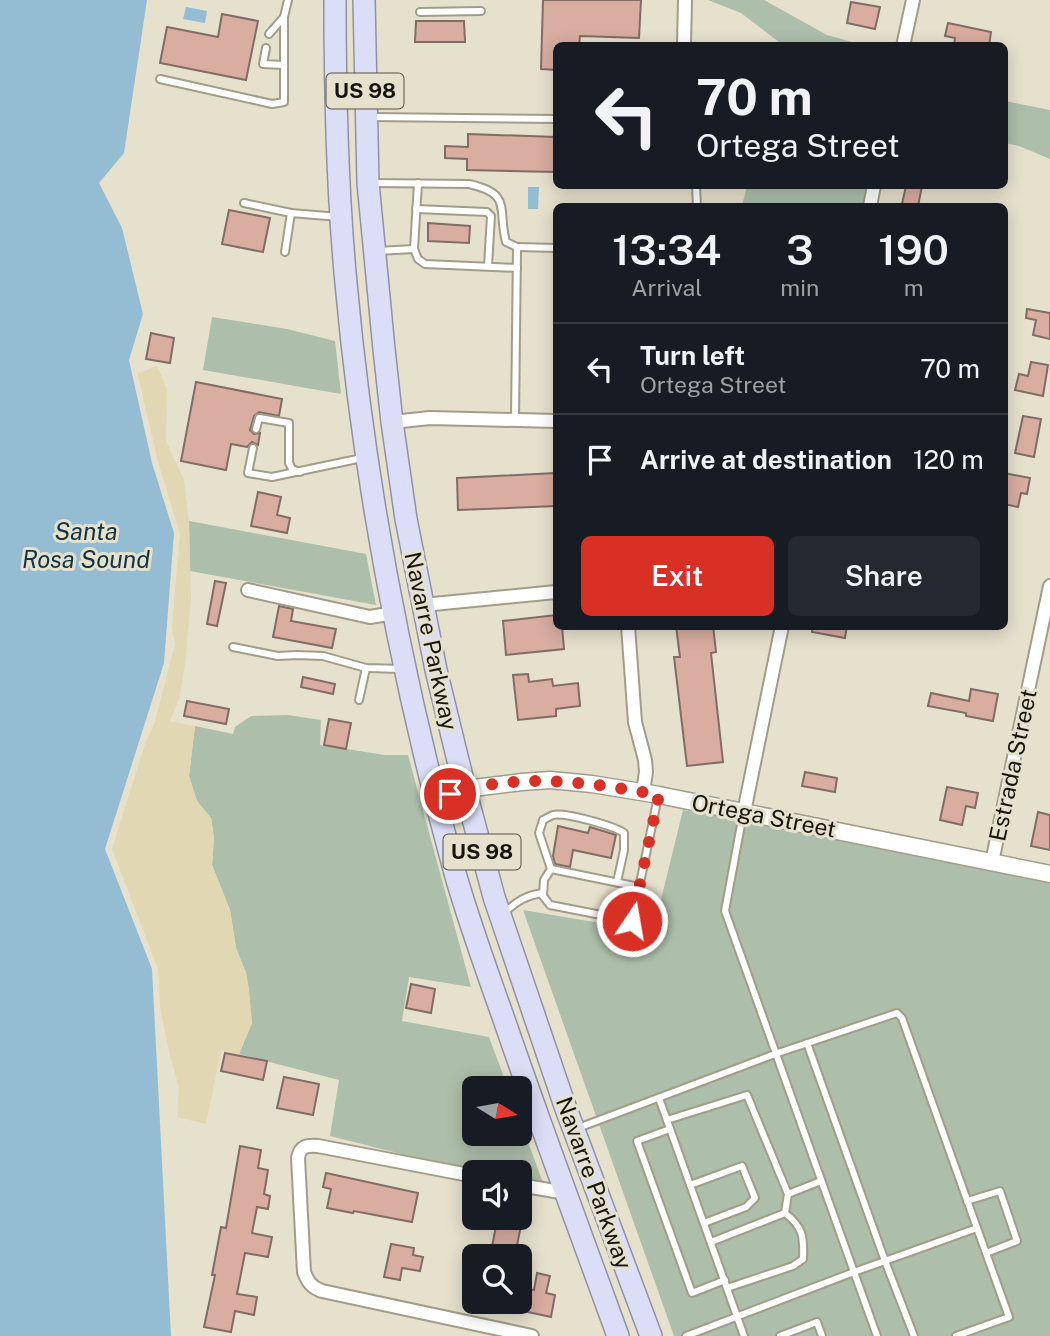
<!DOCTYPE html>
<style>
body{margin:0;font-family:"Public Sans",sans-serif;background:#242831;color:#f1f3f6;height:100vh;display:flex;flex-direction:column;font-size:26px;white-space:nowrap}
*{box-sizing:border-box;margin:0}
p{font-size:23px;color:#9ea1a6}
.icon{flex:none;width:38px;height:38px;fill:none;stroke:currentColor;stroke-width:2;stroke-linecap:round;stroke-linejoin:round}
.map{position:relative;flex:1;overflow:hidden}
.drawer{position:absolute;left:553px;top:203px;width:455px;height:427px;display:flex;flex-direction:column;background:#171b24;border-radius:10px;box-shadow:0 4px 18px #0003}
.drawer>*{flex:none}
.banner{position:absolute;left:553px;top:42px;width:455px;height:147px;border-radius:10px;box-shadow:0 4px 18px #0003;background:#171b24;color:#f1f3f6;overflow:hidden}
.needle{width:46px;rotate:101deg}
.buttons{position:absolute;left:462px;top:1076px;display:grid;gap:14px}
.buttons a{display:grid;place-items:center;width:70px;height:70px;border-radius:10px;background:#171b24;box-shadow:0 4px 18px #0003;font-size:35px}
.pin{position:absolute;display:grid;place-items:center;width:60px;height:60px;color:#fff;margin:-30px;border:4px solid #fff;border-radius:50%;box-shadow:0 2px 7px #0007}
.me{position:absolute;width:77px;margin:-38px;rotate:12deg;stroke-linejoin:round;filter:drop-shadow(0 0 5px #0008)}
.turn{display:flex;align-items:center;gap:24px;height:147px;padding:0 28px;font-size:32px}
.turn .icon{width:91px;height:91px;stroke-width:2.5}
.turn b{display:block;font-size:49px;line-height:60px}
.eta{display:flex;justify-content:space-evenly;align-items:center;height:119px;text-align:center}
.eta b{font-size:42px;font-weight:600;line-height:49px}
.primary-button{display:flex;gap:14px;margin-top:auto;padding:14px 28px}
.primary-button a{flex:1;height:80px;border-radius:10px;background:#d93025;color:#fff;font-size:28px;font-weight:600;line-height:80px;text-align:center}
.primary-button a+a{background:#242831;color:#f1f3f6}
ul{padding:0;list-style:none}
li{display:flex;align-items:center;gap:21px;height:91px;padding:0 28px;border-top:2px solid #363941}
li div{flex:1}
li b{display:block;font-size:26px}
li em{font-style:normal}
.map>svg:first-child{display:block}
.green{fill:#adbeaa}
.sand{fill:#e1d7b2}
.water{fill:#94bdd4}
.building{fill:#d9ada0;stroke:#816c66;stroke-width:2}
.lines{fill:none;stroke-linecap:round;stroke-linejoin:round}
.service-casing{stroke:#a19d89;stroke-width:10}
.minor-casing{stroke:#a19d89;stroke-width:16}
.tertiary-casing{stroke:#a19d89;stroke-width:19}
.trunk-casing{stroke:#9092a3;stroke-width:24}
.service{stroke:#fff;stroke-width:6}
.minor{stroke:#fff;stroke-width:12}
.tertiary{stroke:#fff;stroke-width:16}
.trunk{stroke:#dbdef6;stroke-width:21}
.route{stroke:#d93025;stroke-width:12;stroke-dasharray:0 21.6}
.labels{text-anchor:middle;stroke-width:6;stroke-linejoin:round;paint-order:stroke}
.shield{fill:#e6e1cd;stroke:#545247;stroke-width:2}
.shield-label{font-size:21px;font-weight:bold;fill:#16150d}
.street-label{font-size:23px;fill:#16150d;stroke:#e6e1cd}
.water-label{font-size:24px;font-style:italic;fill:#113546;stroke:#e6e1cd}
</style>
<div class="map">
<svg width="1050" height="1336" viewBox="0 0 1050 1336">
<rect width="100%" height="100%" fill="#e6e1cd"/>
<g class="green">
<polygon points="708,0 764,0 827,35 862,45 778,45 779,42 741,13"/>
<polygon points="1005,101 1050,110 1050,159 1019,146 1005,143"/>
<polygon points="747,186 867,186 863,206 742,206"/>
<polygon points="212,317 287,329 335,341 341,394 203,370"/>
<polygon points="189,521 366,554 376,605 190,571"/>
<polygon points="287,715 321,720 320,745 385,755 408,755 471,987 409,977 402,1021 489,1037 508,1088 474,1088 474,1134 520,1134 520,1120 543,1183 520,1179 520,1172 488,1172 437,1163 330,1136 339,1080 239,1054 252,1023 246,973 236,948 230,910 212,865 214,838 211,818 197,801 189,776 195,726 233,734 235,727 251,716"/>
<polygon points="683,810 847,839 1050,880 1050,1336 674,1336 523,910 653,932"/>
</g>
<polygon class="sand" points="157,366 167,389 166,441 184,480 189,523 191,599 185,665 179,699 170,721 195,726 189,776 197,801 211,818 214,838 212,865 230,910 236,948 246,973 249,988 252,1023 239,1054 221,1050 206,1124 177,1117 179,1088 168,1047 160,1007 158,969 112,849 146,741 154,725 175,644 172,627 180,534 158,462 137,371 139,373"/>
<g class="water">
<polygon points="0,0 147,0 124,153 99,183 122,228 143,314 129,360 152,463 174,533 164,663 105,849 152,969 171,1336 0,1336"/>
<polygon points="186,7 207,11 205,23 183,19"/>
<polygon points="528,187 539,187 538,209 528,209"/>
</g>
<g class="building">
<polygon points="543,0 641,0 639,38 580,36 579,46 556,46 556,70 541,69"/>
<polygon points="851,2 880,7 875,29 847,23"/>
<polygon points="222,14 258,21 246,80 160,63 167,27 218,37"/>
<polygon points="416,21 464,21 465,42 415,42"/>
<polygon points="948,23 991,32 989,46 954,46 955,38 945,36"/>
<polygon points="468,134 556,137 556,172 467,170 467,159 445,158 445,146 468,147"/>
<polygon points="906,186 922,186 918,206 902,204"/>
<polygon points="229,210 270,218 263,252 222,244"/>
<polygon points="428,223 470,226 469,243 428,241"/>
<polygon points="1027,309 1050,313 1050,339 1033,335 1036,320 1026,318"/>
<polygon points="151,333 174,338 170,363 146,359"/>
<polygon points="1031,362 1048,365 1043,396 1015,390 1019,374 1028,376"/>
<polygon points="196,382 282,399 279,416 259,412 254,416 250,430 254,434 260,433 258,445 252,442 247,447 231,444 226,470 181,461"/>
<polygon points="1023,416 1041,419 1034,457 1015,453"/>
<polygon points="555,473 556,506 458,510 457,478"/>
<polygon points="1004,473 1030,478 1027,494 1021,493 1018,507 1004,504"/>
<polygon points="258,492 281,497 277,515 290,518 287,533 251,526"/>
<polygon points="215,581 226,583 217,626 207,624"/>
<polygon points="279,606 293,609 291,621 336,629 332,648 273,637"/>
<polygon points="556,615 556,626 562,626 564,649 506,655 503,621"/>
<polygon points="676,626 713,626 716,652 711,653 723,762 687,766 674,657 680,657"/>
<polygon points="812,626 847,626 845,638 812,632"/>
<polygon points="528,674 529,682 552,679 553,686 578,683 580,706 556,709 556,716 518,720 513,675"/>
<polygon points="303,677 335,684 333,694 301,687"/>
<polygon points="971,689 998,694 993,721 966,716 966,713 928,706 931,693 969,701"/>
<polygon points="187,701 229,709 226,724 184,716"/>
<polygon points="329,719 351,723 346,749 324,745"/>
<polygon points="805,772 837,778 835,792 802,786"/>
<polygon points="947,787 978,793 975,808 966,806 962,825 940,820"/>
<polygon points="1038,812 1050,815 1050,850 1031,846"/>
<polygon points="558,826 588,833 590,827 616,835 611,858 573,850 570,867 555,864 553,856"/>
<polygon points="411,984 435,989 431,1013 406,1008"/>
<polygon points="225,1053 267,1061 263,1080 221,1071"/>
<polygon points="284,1077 319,1084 313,1115 277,1108"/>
<polygon points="240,1146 261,1150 258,1168 268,1170 264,1194 270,1196 268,1209 257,1207 252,1233 272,1237 268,1257 245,1253 237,1294 257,1297 254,1315 235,1311 231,1332 204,1327 215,1275 212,1275 221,1227 226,1228"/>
<polygon points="326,1173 418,1193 412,1222 354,1211 353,1213 327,1208 331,1189 323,1187"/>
<polygon points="497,1221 521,1225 515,1256 491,1252"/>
<polygon points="391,1244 414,1248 413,1255 423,1257 420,1271 402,1268 400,1280 384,1277"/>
<polygon points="537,1273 550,1276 546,1293 555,1295 551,1317 500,1306 501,1302 520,1302 520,1287 534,1290"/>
</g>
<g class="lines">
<defs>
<g id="service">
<polyline points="420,12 481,11"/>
<polyline points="269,34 284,17 288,0"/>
<polyline points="266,48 263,64 284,65"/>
<polyline points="160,79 272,104 284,102 284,17"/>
<polyline points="369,117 556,119"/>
<path d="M 371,183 L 469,184 C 513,194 497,208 506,242 L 517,247 L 515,420"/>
<polyline points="696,186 697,206"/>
<polyline points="244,203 291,213 339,217"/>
<polyline points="416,209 487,212 491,216 488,266"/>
<polyline points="517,247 556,248"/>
<polyline points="414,249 418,259 425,264 517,268"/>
<polyline points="377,251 414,249 418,183"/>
<polyline points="285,252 291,213"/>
<polyline points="256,429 259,418 289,423 289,463 292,469 300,472"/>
<polyline points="253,448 248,473 272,477 362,458"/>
<polyline points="233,647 278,656 297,655 323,656 366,668 403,669"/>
<polyline points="359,700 366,668"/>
<path d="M 551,869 L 539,833 L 543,820 C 547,818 550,816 553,815 C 565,812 614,826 624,833 L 624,850 L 617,882"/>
<polyline points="639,887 551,869 544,880 543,896 550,905 632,921 658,797"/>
<path d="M 505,912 C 517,901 527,895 543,893"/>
<polyline points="807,1043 885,1261 914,1336"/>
<polyline points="659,1098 744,1336"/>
<polyline points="667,1120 747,1095 788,1194 785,1213"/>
<polyline points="578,1128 775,1054 897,1013 902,1018 977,1228 854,1272 725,911 743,814"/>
<polyline points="670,1129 637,1141 692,1293 725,1280"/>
<polyline points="690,1185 742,1166 755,1198 746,1207 704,1223"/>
<polyline points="788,1194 821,1181"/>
<polyline points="967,1201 1000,1191 1017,1241 986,1253"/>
<polyline points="711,1242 785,1213"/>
<path d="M 727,1288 L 793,1266 L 803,1259 C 804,1237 803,1227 785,1213"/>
<polyline points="686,1336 854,1272 877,1336"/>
<polyline points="780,1336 817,1322 822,1336"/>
<polyline points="956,1336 1009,1317 977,1228"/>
</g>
<g id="minor">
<polyline points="684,46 685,0"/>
<polyline points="903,46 913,0"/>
<polyline points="870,206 874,186"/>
<polyline points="392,422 430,418 556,421"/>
<polyline points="248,590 370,617 394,613"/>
<polyline points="423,605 556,592"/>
<polyline points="628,626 635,722 645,760 646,772 643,792"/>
<polyline points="744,812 782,626"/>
<polyline points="992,862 1050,586"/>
<path d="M 474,1176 L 318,1146 C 307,1145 300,1146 298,1158 L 304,1272 C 308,1282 311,1287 322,1291 L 532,1336"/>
<polyline points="520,1185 566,1193"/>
</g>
<polyline id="tertiary" points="436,799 465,789 522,782 550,780 592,784 659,795 1050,874"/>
<g id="trunk">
<path d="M 335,0 C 335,94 337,189 346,283 C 364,482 402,680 455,873 C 470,926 490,979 508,1031 C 543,1133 581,1234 618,1336"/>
<polyline points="364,0 368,183 384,349 392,422 406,519 436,670 465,789 494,897 565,1106 651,1336"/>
</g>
</defs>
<use href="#service" class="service-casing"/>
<use href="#minor" class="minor-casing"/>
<use href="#tertiary" class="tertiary-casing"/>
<use href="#trunk" class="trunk-casing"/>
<use href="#service" class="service"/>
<use href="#minor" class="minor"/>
<use href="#tertiary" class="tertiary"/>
<use href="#trunk" class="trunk"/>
</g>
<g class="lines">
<path class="route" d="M 450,794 C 518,772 590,782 659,795 L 632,921"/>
</g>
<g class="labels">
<g class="shield">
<rect x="326.5" y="73.5" width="77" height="35" rx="5"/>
<rect x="443.5" y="834.5" width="77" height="35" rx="5"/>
</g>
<g class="shield-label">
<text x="365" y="98">US 98</text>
<text x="482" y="859">US 98</text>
</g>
<g class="street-label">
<text transform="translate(431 641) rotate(78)" y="8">Navarre Parkway</text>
<text transform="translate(1013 765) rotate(-78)" y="8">Estrada Street</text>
<text transform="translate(764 816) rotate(11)" y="8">Ortega Street</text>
<text transform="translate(594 1183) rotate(70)" y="8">Navarre Parkway</text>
</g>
<g class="water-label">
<text x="86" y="540">Santa<tspan x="86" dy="28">Rosa Sound</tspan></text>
</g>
</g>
</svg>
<div class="buttons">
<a><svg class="needle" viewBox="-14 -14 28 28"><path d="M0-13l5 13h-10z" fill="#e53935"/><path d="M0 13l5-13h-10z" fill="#9ea1a6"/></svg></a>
<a><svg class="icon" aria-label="sound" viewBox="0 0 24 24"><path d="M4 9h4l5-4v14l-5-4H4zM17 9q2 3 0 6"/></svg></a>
<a><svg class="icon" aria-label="search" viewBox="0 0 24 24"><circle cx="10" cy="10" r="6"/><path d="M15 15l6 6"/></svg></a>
</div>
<div class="pin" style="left:450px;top:794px;background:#d93025"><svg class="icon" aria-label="arrive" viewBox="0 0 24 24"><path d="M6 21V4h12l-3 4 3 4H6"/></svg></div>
<svg class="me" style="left:632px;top:921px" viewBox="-20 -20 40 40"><circle r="17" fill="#d93025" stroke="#fff" stroke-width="3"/><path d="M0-11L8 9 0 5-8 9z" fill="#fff"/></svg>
<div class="banner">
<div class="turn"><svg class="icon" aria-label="left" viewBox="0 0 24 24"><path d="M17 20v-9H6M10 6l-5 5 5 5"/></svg><div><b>70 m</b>Ortega Street</div></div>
</div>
<section class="drawer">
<div class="eta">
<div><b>13:34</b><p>Arrival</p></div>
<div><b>3</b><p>min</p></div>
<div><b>190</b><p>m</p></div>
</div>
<ul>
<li><svg class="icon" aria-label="left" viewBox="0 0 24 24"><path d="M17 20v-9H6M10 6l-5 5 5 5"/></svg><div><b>Turn left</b><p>Ortega Street</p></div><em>70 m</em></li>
<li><svg class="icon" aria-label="arrive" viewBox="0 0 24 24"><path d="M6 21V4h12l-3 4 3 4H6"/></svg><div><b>Arrive at destination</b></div><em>120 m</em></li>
</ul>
<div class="primary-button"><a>Exit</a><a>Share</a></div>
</section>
</div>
